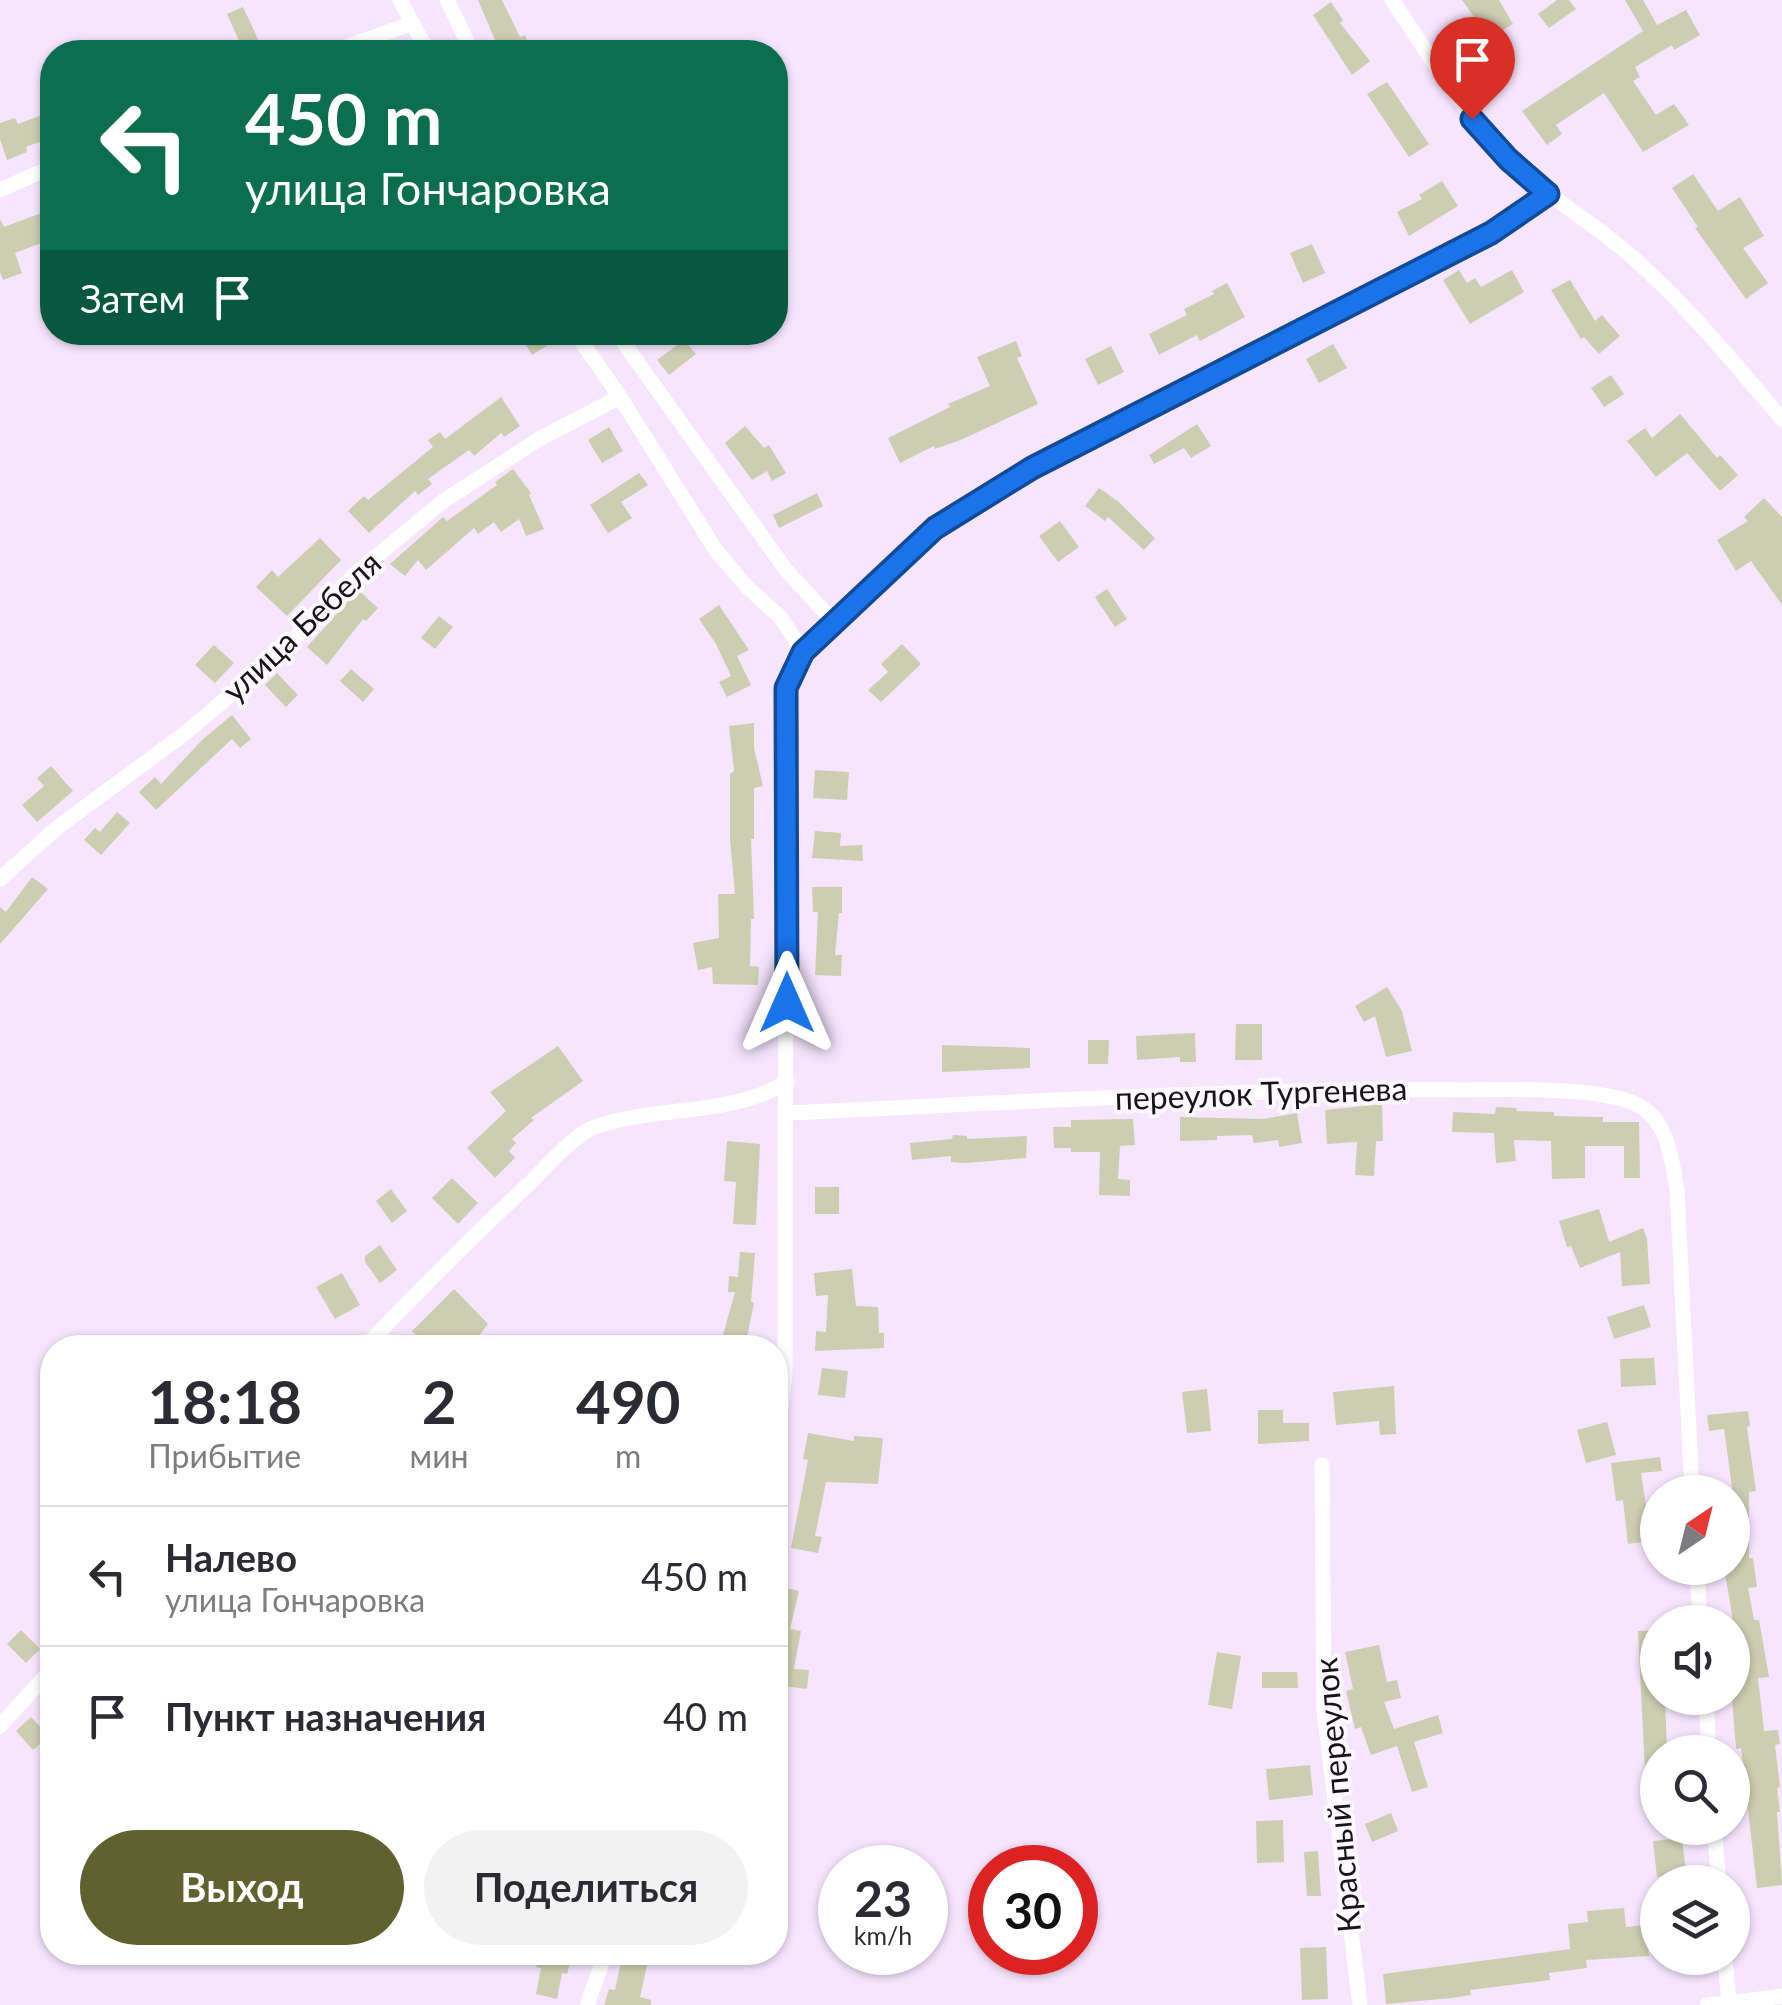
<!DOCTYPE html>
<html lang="ru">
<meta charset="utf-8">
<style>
body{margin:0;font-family:Lato,sans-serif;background:#f2f2f3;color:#2b2b33;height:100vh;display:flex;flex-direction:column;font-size:38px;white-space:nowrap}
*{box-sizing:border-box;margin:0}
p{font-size:32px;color:#7c7c81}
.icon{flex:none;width:55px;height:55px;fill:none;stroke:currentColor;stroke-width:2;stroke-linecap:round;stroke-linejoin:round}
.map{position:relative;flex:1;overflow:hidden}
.sheet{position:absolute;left:40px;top:1335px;width:748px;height:630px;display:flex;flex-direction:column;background:#fff;border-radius:40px;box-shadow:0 2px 8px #0004}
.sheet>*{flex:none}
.top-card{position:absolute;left:40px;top:40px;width:748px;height:305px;border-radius:40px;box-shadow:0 2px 8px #0004;background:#0b6e4f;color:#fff;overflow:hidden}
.needle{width:65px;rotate:35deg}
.fabs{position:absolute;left:1640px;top:1475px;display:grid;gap:20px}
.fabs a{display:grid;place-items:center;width:110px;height:110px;border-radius:50%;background:#fff;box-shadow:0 2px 8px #0004;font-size:50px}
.speed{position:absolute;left:818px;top:1845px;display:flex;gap:20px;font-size:50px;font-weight:700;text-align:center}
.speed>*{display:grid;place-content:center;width:130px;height:130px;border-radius:50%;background:#fff;box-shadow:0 2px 8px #0004;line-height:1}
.speed small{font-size:25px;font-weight:400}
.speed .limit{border:15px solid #d22;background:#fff;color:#111}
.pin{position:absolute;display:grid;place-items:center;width:85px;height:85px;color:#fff;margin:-102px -42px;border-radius:50% 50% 50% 0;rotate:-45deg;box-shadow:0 0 10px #0007}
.pin .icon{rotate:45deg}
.me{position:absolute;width:110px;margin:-55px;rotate:0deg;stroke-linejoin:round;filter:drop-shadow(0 0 8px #0008)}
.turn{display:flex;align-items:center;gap:35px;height:210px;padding:0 40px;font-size:45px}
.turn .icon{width:130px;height:130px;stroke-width:2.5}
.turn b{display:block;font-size:70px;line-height:85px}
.then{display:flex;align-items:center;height:95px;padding:0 40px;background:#0003;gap:20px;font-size:38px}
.eta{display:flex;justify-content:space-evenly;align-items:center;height:170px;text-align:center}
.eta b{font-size:60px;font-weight:700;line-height:70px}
.cta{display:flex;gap:20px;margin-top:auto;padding:20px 40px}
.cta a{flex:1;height:115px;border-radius:60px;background:#5f612e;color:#fff;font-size:40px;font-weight:700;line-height:115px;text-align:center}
.cta a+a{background:#f2f2f3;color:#2b2b33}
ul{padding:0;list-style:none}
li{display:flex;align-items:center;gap:30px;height:140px;padding:0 40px;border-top:2px solid #e1e1e2}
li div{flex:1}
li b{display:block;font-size:38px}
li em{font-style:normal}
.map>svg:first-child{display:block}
.building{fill:#ccceb2}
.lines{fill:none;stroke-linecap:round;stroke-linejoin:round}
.street{stroke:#fff;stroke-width:15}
.route-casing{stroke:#114b97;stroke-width:25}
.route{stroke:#1a73e8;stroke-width:18}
.labels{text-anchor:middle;stroke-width:8;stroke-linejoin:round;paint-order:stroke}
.street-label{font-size:32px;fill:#18121a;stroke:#fcf8fd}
</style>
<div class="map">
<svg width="1782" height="2005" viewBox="0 0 1782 2005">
<rect width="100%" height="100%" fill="#f7e5fe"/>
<g class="building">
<polygon points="478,0 502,0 520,37 525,35 532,52 484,52 498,47"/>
<polygon points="1462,0 1499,0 1513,24 1489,38"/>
<polygon points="1557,0 1569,0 1576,9 1549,28 1538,14"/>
<polygon points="1625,0 1643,0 1657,25 1686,10 1700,35 1674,50 1672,45 1635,67 1640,77 1633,81 1656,115 1674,104 1689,125 1643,152 1604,93 1556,125 1562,134 1547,145 1522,111 1643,31"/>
<polygon points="1331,2 1343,20 1340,23 1370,61 1352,75 1313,15"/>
<polygon points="243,7 264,52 244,52 227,14"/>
<polygon points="1387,82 1429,144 1409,157 1367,94"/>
<polygon points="42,115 50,138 26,147 27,152 7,160 0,139 0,123 15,118 18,124"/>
<polygon points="1693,174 1718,211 1740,197 1764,236 1743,248 1768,283 1746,299 1695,228 1698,227 1672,188"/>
<polygon points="1442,181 1458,206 1409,236 1397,212 1422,199 1419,195"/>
<polygon points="52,209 52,239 15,253 22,273 3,280 0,272 0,219 4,227"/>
<polygon points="1312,244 1325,273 1303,283 1290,253"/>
<polygon points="1459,270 1467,283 1475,278 1481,287 1512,270 1524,292 1470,324 1443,280"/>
<polygon points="1570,280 1595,321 1602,315 1620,336 1599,354 1584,337 1581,339 1551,290"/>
<polygon points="1227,283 1245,317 1200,341 1197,335 1159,355 1149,334 1187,315 1184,309 1214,294 1212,291"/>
<polygon points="518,332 564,332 564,335 532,355"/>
<polygon points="684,340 696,354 669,375 657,360"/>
<polygon points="1016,341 1022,356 1017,358 1038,404 963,439 935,449 934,446 900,463 888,438 950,407 948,404 990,386 977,357"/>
<polygon points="1333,344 1347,368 1319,383 1306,359"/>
<polygon points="1111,346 1124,372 1098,385 1085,359"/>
<polygon points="1611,375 1624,394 1604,407 1591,388"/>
<polygon points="501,397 520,426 504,437 501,433 474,456 469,450 428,479 432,484 418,495 415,491 369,533 348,511 364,496 368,500 433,447 428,440 440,432 445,439"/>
<polygon points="1680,414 1717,458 1720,455 1738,475 1720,491 1687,453 1656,477 1627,441 1645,428 1652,438"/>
<polygon points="1197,424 1211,446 1191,458 1184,448 1154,464 1149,455"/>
<polygon points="745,426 764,448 769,445 786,473 772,481 767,471 752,480 725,443"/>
<polygon points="609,427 623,451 602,463 588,440"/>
<polygon points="513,469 531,493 529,495 544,529 526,536 519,519 501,532 494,522 478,534 474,528 426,570 418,560 405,576 390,564 443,517 447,521 497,485 495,482"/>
<polygon points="639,473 648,485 621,502 632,518 608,533 590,505"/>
<polygon points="1099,488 1119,502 1155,538 1144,550 1108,517 1105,521 1085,506"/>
<polygon points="817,493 823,506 779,528 773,515"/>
<polygon points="1764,498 1782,517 1782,605 1751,561 1736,571 1717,540 1748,521 1744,517"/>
<polygon points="1060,521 1079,547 1058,562 1039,536"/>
<polygon points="320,538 341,560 287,616 256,587 272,570 278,577"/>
<polygon points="1107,589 1127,619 1115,627 1095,597"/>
<polygon points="358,590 378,608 366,621 363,619 327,665 307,647"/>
<polygon points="719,605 749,650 737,656 751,685 727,697 719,682 731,676 716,644 699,619"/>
<polygon points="439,616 453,627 435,649 421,638"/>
<polygon points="902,644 921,664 881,702 868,690 888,672 881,664"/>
<polygon points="214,645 234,663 215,683 195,665"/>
<polygon points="351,669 374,689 363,702 340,681"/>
<polygon points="277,673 298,695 286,707 265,685"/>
<polygon points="232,715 251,739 240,748 232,739 156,810 139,792 155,777 161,784 203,739"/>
<polygon points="754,723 754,748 763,786 754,788 754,839 751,839 754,919 751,919 750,966 759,967 758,985 713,984 712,967 698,970 693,943 719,938 718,894 735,894 730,839 730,774 734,771 729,726"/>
<polygon points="51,766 73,791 37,822 22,805 44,786 37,778"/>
<polygon points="815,770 849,772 847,800 813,798"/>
<polygon points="117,812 130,823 101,855 84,840 95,828 100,832"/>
<polygon points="815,831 841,833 840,846 862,845 863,861 812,858"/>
<polygon points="32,877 48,889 0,944 0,907 6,912"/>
<polygon points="812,887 842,887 842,913 839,913 835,955 842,955 841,976 815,975 818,912 813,912"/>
<polygon points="1387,987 1402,1011 1412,1051 1386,1057 1375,1016 1364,1022 1355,1006"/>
<polygon points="1236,1024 1262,1024 1262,1060 1235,1060"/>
<polygon points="1195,1033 1196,1062 1180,1062 1180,1057 1137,1060 1136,1036"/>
<polygon points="1088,1040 1109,1040 1108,1064 1088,1064"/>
<polygon points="942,1045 1030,1048 1030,1068 942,1072"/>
<polygon points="558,1046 583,1081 531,1118 534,1120 512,1139 516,1143 509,1151 515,1158 495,1178 467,1148 506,1111 490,1092"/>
<polygon points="1382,1104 1383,1141 1376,1141 1374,1176 1355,1175 1357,1142 1327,1144 1325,1110"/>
<polygon points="1496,1107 1517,1108 1516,1111 1554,1112 1554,1116 1603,1117 1603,1122 1639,1122 1640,1178 1624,1178 1624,1146 1585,1146 1585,1178 1552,1179 1551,1141 1514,1140 1516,1161 1496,1163 1494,1133 1452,1132 1453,1112 1495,1114"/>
<polygon points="1297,1113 1302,1143 1279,1147 1278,1140 1254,1143 1252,1135 1217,1136 1217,1140 1180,1141 1180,1117 1263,1119"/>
<polygon points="1133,1119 1135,1145 1120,1146 1118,1179 1130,1180 1130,1196 1099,1195 1100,1152 1071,1152 1071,1148 1054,1148 1053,1127 1071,1127 1071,1120"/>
<polygon points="953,1135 967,1136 967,1139 1027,1136 1026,1158 966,1163 951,1162 951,1156 912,1160 910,1143 952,1139"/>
<polygon points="727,1141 760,1144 756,1225 733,1224 736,1182 724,1181"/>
<polygon points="452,1178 478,1203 458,1224 432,1198"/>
<rect x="815" y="1187" width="24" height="27"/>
<polygon points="391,1189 407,1211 392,1223 376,1201"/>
<polygon points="1599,1209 1609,1242 1643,1228 1647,1239 1650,1284 1622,1286 1620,1252 1580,1268 1571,1246 1567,1247 1559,1221"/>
<polygon points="380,1245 397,1270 380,1283 365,1262 365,1256"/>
<polygon points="740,1252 755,1253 751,1302 754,1303 745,1347 721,1342 735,1292 728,1292 729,1276 738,1277"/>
<polygon points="852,1269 856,1306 878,1307 879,1333 884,1333 884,1348 815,1351 816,1331 826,1332 828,1295 816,1296 814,1273"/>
<polygon points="342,1273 360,1305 335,1319 316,1287"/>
<polygon points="454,1289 488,1324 478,1337 491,1348 429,1348 412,1331"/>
<polygon points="1644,1305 1651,1327 1614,1339 1607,1317"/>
<polygon points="1654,1358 1656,1385 1621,1387 1620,1359"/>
<polygon points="822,1368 848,1371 845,1398 818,1395"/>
<polygon points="1394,1386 1396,1434 1380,1435 1379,1421 1336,1425 1333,1392"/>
<polygon points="1207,1389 1211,1431 1187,1433 1182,1392"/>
<polygon points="1258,1410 1283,1410 1283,1423 1309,1423 1309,1441 1258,1444"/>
<polygon points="1748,1411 1750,1426 1747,1427 1756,1491 1749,1492 1749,1558 1753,1558 1757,1587 1748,1588 1754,1620 1759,1620 1769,1677 1758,1678 1764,1731 1778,1730 1780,1744 1775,1745 1780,1787 1777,1788 1780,1812 1777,1812 1782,1885 1757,1888 1741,1748 1736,1749 1732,1698 1732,1614 1724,1568 1732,1568 1732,1487 1724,1429 1709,1431 1707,1415"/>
<polygon points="1607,1422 1616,1455 1586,1463 1577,1430"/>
<polygon points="808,1433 854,1441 854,1436 883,1438 878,1484 826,1482 815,1536 822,1537 818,1553 791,1548 808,1460 803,1459"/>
<polygon points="1660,1457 1662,1471 1641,1473 1646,1505 1655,1504 1658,1540 1628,1544 1623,1500 1616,1501 1611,1463"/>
<polygon points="777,1586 799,1591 790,1629 801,1631 794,1669 809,1670 807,1689 775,1685"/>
<polygon points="21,1630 40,1649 26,1663 7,1644"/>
<polygon points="1658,1630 1658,1698 1665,1698 1667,1752 1658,1752 1658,1811 1647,1811 1638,1631"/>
<polygon points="1379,1645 1387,1682 1397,1680 1401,1698 1384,1702 1394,1729 1438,1715 1443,1733 1414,1742 1428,1787 1412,1792 1397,1746 1371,1755 1361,1727 1355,1729 1346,1691 1353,1689 1345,1652"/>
<polygon points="1217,1652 1241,1656 1232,1709 1208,1705"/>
<polygon points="1262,1672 1297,1672 1298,1688 1262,1688"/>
<polygon points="31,1717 49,1736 33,1750 16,1731"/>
<polygon points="1310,1765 1313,1795 1269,1800 1266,1769"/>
<polygon points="1391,1813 1398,1831 1372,1842 1365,1824"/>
<polygon points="1283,1820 1284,1862 1257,1863 1256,1821"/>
<polygon points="1682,1838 1686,1874 1657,1877 1653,1841"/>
<polygon points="1318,1851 1321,1896 1307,1896 1304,1852"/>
<polygon points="1624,1908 1626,1927 1646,1925 1649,1956 1586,1960 1587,1968 1549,1973 1550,1980 1470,1990 1471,1995 1451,1998 1386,2004 1383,1974 1570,1949 1568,1924 1588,1922 1587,1911"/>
<polygon points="1326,1947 1328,1999 1302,2000 1300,1948"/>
<polygon points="540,1952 573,1952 567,1974 562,1973 557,1999 536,1994 541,1968 536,1967"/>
<polygon points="623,1952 650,1952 640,1997 651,2000 651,2005 604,2005 609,1989 615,1990"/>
</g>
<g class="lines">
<g class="street">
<polyline points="400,0 428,52"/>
<polyline points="447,0 472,52"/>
<path d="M 1392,0 C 1428,53 1461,109 1505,155 C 1542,195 1591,220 1631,256 C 1687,305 1734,363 1782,419"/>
<polyline points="332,52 413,23"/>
<polyline points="0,190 52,167"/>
<polyline points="575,332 620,397 715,549 747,587 780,617 803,651"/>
<polyline points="616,332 786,570 833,621"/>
<polyline points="0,879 58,827 184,734 283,651 355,574 442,502 539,439 620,397"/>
<path d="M 786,1113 C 1011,1103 1237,1088 1463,1090 C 1505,1090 1609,1085 1643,1108 C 1669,1125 1672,1162 1677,1190 L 1692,1492"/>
<path d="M 364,1348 C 418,1291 474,1235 532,1181 C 547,1166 576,1133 595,1127 C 657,1105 730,1117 787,1082"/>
<polyline points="775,1458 785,1374 786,687 803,651 935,528 1032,468 1491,233 1548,194"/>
<polyline points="1322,1465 1324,1710 1360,2005"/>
<polyline points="1697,1568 1700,1622"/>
<polyline points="1706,1698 1709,1752"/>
<polyline points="0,1726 52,1669"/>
<polyline points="1714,1828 1719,1882"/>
<polyline points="1729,2003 1782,1996"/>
<polyline points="587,2005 606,1952"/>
<polyline points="1707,2005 1729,2003 1725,1958"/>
</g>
</g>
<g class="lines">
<defs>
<polyline id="route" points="787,1003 786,688 803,652 935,528 1032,468 1491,233 1548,194 1508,159 1472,119"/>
</defs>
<use href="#route" class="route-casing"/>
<use href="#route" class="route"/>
</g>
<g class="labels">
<g class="street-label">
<text transform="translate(302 627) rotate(-43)" y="11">улица Бебеля</text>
<text transform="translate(1261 1094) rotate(-2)" y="11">переулок Тургенева</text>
<text transform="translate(1338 1795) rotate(-95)" y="11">Красный переулок</text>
</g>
</g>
</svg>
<div class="fabs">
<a><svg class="needle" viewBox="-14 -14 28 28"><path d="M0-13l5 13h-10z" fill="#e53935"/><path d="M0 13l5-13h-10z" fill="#7c7c81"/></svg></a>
<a><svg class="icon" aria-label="sound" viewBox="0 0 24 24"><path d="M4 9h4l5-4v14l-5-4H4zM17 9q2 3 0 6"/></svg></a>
<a><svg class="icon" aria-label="search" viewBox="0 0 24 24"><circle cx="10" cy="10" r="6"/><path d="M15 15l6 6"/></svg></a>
<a><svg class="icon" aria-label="layers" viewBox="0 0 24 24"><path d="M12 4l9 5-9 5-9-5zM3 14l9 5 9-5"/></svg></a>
</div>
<div class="speed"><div>23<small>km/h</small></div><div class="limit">30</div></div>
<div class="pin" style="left:1472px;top:119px;background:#d93025"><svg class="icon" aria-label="arrive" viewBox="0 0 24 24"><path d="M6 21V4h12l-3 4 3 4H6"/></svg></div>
<svg class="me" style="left:787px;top:1003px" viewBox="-20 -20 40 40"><path d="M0-17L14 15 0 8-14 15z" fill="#1a73e8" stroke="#fff" stroke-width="4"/></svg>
<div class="top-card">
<div class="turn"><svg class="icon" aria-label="left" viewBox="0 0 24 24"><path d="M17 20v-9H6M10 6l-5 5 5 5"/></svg><div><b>450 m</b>улица Гончаровка</div></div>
<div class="then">Затем<svg class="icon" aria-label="arrive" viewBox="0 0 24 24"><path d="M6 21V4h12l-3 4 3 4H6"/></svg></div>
</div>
<section class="sheet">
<div class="eta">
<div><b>18:18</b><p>Прибытие</p></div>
<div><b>2</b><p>мин</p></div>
<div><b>490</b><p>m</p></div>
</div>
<ul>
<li><svg class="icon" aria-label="left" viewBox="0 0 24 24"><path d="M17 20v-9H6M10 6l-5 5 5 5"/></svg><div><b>Налево</b><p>улица Гончаровка</p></div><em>450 m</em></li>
<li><svg class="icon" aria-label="arrive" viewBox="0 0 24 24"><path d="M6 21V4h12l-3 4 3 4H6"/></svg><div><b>Пункт назначения</b></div><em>40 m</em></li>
</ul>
<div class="cta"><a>Выход</a><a>Поделиться</a></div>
</section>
</div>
